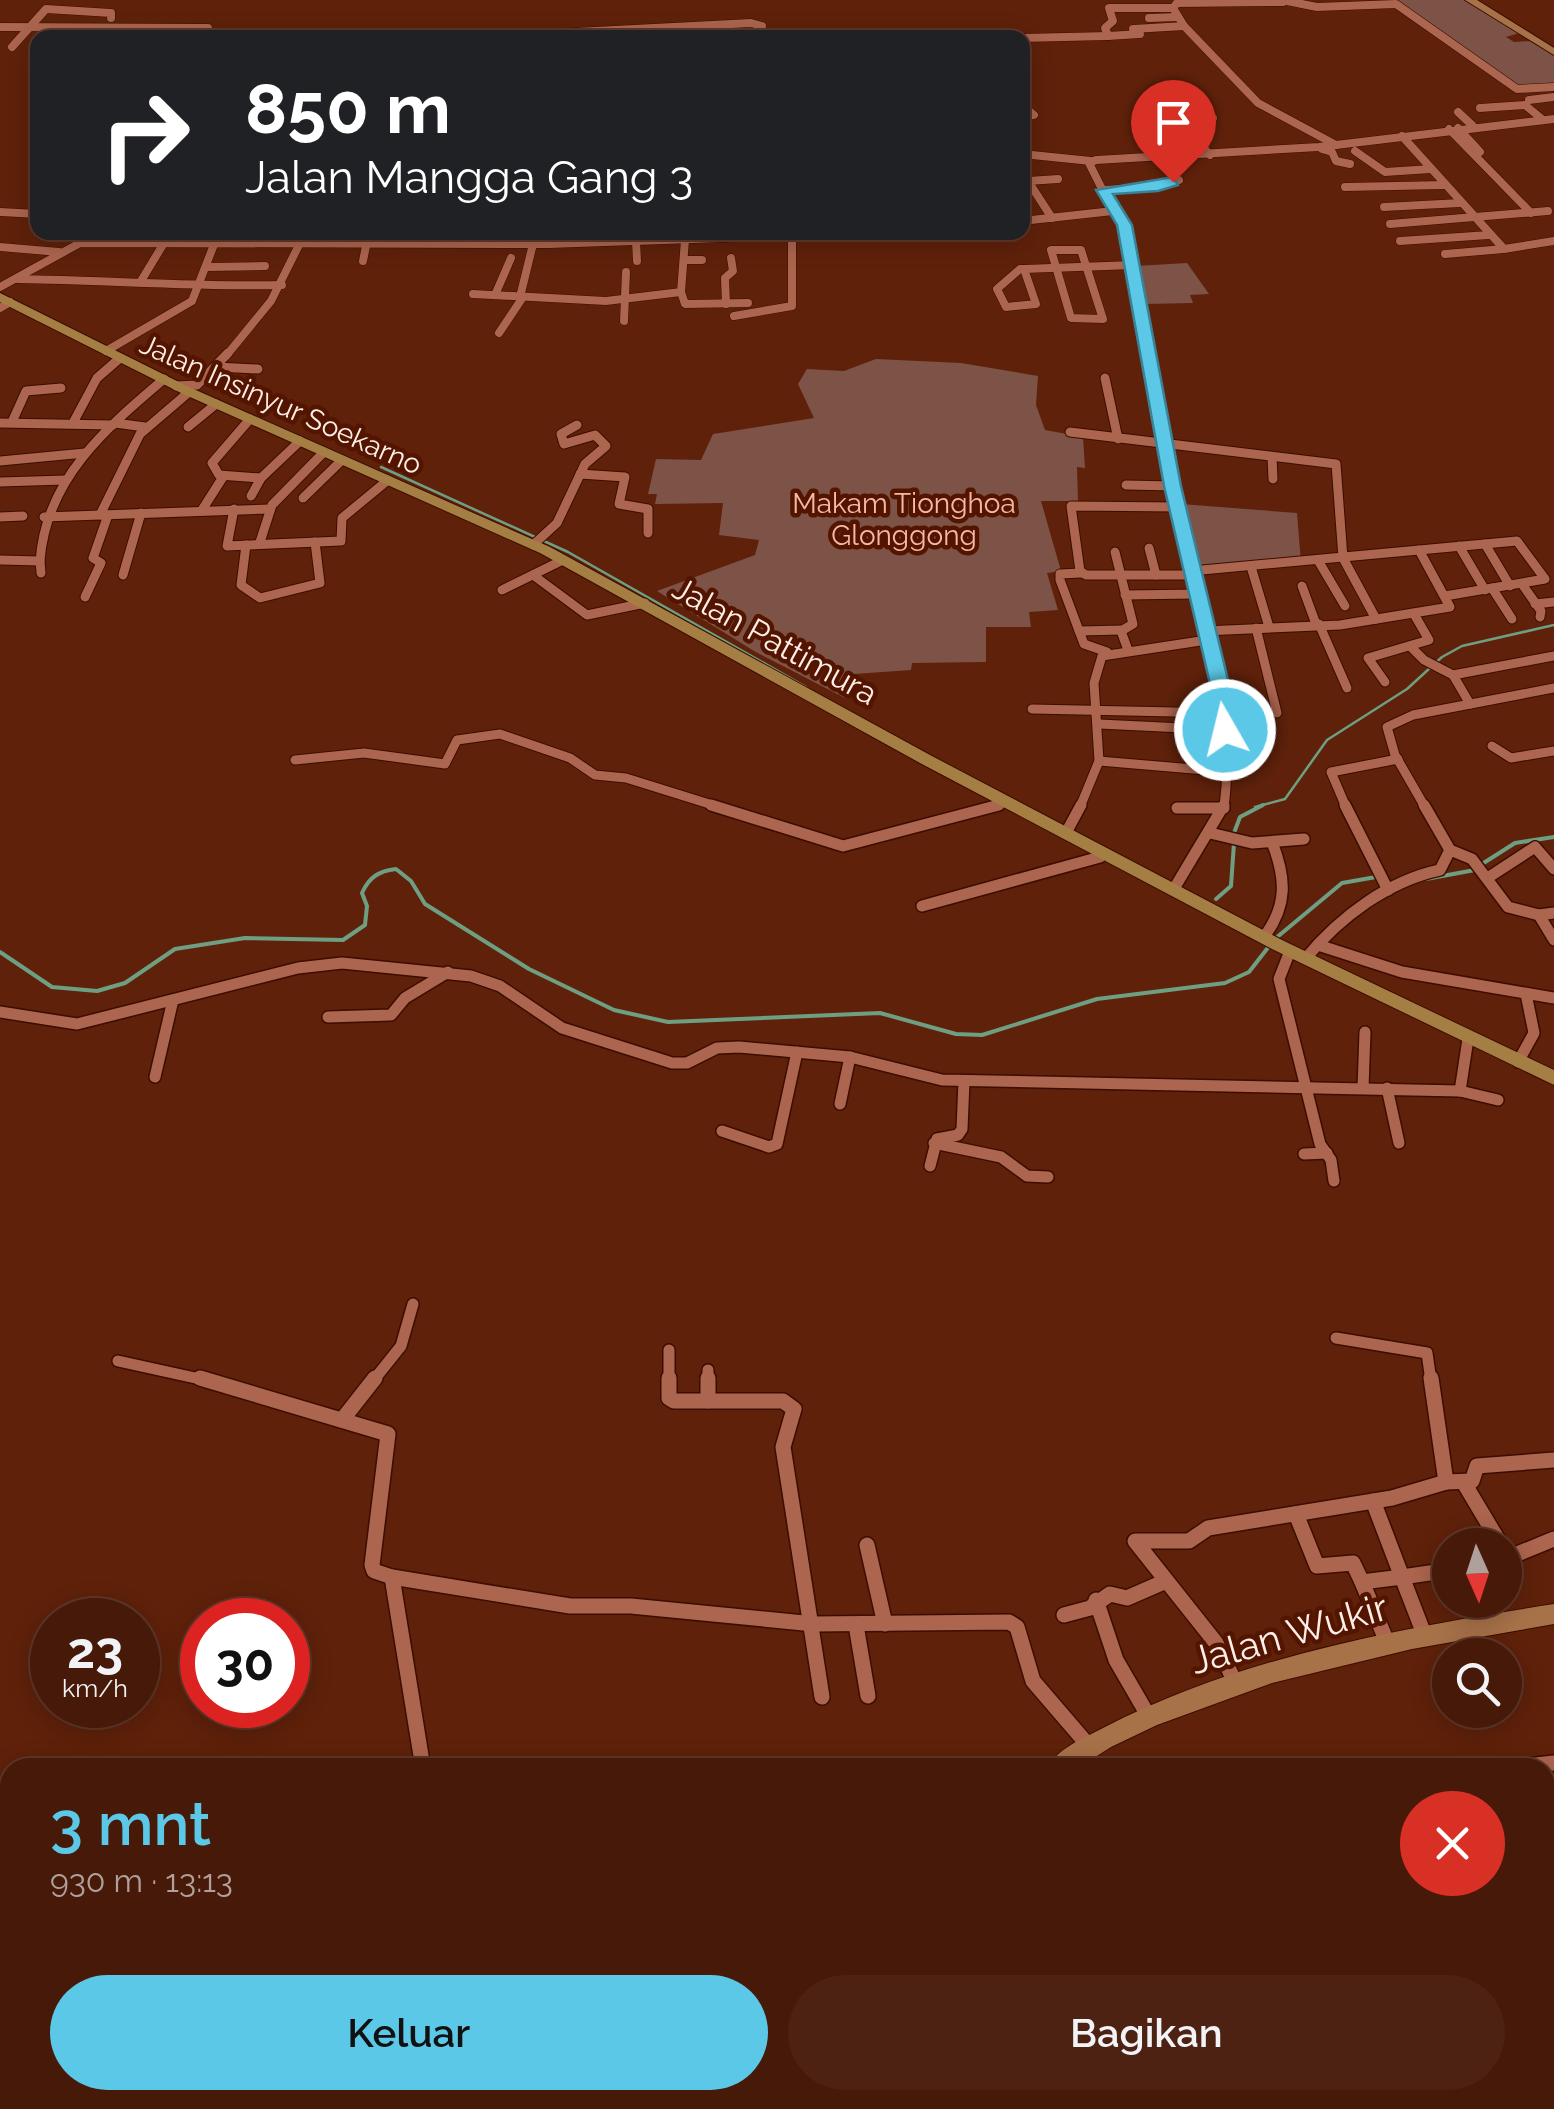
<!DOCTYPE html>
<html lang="id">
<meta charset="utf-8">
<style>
body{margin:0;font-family:Raleway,sans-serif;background:#4e2212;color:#f1f3f6;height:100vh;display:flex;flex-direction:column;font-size:38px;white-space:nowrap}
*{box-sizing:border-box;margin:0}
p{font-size:32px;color:#b0a09c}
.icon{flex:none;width:55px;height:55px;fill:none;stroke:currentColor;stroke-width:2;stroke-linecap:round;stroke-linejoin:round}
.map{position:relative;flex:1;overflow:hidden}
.side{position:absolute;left:0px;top:1758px;width:1555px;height:352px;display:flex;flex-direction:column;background:#471908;border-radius:30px 30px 0 0;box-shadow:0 5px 25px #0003,0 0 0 2px #5f3829}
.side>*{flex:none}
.top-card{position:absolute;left:30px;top:30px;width:1000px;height:210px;border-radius:20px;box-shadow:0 5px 25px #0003,0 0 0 2px #5f3829;background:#202124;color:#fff;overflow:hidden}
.needle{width:65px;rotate:177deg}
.fabs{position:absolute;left:1432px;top:1528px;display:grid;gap:20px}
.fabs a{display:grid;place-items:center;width:90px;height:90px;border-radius:50%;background:#471908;box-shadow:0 5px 25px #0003,0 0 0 2px #5f3829;font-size:50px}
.speed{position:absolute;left:30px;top:1598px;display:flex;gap:20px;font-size:50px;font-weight:700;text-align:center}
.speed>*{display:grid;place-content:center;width:130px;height:130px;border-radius:50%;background:#471908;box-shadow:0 5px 25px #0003,0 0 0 2px #5f3829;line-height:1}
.speed small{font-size:25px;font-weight:400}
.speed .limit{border:15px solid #d22;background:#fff;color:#111}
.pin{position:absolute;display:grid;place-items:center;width:85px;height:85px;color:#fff;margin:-102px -42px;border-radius:50% 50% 50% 0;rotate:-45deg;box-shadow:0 0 10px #0007}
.pin .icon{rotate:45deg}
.me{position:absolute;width:110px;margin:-55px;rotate:352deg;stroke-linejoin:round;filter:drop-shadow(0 0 8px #0008)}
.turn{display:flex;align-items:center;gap:35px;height:210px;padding:0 50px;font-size:45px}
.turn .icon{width:130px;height:130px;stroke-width:2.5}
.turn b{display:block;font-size:70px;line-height:85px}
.round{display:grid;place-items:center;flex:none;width:105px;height:105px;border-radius:52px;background:#4e2212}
.head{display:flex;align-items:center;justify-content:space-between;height:170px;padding:0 50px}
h1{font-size:60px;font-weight:600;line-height:75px;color:#5ac8e6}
.cta{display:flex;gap:20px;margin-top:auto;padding:20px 50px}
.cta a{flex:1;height:115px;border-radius:60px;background:#5ac8e6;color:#111;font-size:40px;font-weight:600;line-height:115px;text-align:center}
.cta a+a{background:#4e2212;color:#f1f3f6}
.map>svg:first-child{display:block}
.green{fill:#7c5346}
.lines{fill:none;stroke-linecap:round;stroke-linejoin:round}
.stream-far1{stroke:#6e9f82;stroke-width:2.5}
.stream{stroke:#6e9f82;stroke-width:4}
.street-far3-casing{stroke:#3c0d00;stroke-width:9}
.street-far2-casing{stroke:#3c0d00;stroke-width:11}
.street-far1-casing{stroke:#3c0d00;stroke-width:14}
.street-casing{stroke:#3c0d00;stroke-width:18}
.secondary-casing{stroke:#3c0d00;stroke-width:2}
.primary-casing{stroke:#3c0d00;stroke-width:2}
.street-far3{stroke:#ac654e;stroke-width:8}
.street-far2{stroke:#ac654e;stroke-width:9}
.street-far1{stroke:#ac654e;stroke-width:11}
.street{stroke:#ac654e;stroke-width:15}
.secondary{fill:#a87249;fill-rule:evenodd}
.primary{fill:#a47e43;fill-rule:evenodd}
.route{fill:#5ac8e6;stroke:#3a8296;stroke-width:2.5}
.labels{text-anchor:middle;stroke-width:9;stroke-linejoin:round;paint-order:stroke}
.far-street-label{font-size:28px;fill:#feeee8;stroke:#531500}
.far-park-label{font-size:28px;fill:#f6b9a6;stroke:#531500}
.street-label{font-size:32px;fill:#feeee8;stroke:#531500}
.near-street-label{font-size:38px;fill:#feeee8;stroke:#531500}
</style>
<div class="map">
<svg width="1554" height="2109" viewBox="0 0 1554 2109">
<rect width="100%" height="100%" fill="#5f210a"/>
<g class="green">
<polygon points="1395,0 1467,0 1519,33 1506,37 1514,42 1531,41 1554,56 1554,85 1519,88"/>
<polygon points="1187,263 1209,294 1190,295 1193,303 1144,304 1136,266"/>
<polygon points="876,359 961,363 1038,376 1036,405 1045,430 1083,437 1085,468 1077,467 1078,501 1041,501 1061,571 1047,573 1058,610 1029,612 1031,627 986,627 986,662 912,663 911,670 854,674 847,699 754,651 657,591 755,555 759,540 719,535 723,503 655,504 657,494 648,494 656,459 701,460 713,434 814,418 798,384 807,369 844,371"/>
<polygon points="1181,504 1297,513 1301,563 1197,567"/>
<polygon points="1149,2100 1305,2100 1307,2109 1152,2109"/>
</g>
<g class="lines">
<g class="stream-far1">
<polyline points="381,467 568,552 806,687"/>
<polyline points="1255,807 1285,799 1327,740 1407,689 1442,657 1462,646 1554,625"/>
</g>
<g class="stream">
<polyline points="1234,833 1240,817 1263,805"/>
<polyline points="1482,864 1515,843 1554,837"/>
<polyline points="1426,879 1475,870"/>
<polyline points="1216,899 1231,886 1234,843"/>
<polyline points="1276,938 1342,883 1376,877"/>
<path d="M 0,952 L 52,987 L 97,991 L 125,983 L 175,949 L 245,938 L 343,940 L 365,925 L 367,906 L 362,893 C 369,877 379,871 396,869 L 411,881 L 425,904 L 529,969 L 614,1010 L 668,1022 L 880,1013 L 956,1034 L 982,1035 L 1097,999 L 1225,983 L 1249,972 L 1270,945"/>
</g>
<defs>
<g id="street-far3">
<polyline points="1282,0 1317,7 1396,4 1517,89 1554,87"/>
<polyline points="1149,18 1178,17"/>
<polyline points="1184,26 1258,103 1336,145"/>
<polyline points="0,27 208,28 208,38"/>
<polyline points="1133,29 1184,26 1173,8 1177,3 1283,2"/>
<polyline points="1140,34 1108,36 1105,28 1113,21 1109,8 1173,8"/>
<polyline points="462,38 751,23 762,26 758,38"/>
<polyline points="900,38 925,38"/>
<polyline points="1022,38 1108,36"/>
<polyline points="12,47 46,9 111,13 111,18"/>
<polyline points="1529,100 1554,97"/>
<polyline points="1022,105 1034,115 1022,116"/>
<polyline points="1480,108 1525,105 1543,120"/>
<polyline points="1458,112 1473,126"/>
<polyline points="1181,121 1210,155"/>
<polyline points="1144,124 1213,118"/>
<polyline points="1458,128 1480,152"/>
<polyline points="1449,129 1531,213"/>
<polyline points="1402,136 1504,249 1445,254"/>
<polyline points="1322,149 1332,152 1336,161 1350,164"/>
<polyline points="1355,151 1385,172 1431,169"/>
<polyline points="1022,154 1091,161"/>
<polyline points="1345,187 1444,185"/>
<polyline points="1103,190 1159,187 1179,180"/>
<polyline points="1384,207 1460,203"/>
<polyline points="1113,211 1125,225 1149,356"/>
<polyline points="0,212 38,214"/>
<polyline points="1052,218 1028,181 1058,179"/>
<polyline points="1022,221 1113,211 1089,163 1096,160 1319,147 1554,119"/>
<polyline points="1390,224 1548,211"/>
<polyline points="636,241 637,261"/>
<polyline points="1400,241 1489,235"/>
<polyline points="0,247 59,252"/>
<polyline points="1504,249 1554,241"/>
<polygon points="1051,250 1081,250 1103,319 1071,318"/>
<polyline points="685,260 702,260"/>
<polyline points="363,261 367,241"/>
<polyline points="207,267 265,266"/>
<polygon points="1020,269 1024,269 1036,304 1006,307 997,289"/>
<polyline points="1024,269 1133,265"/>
<path d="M 18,279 C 107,280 193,287 282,285"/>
<polyline points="141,281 164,243"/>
<polyline points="0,287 80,243 549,244 891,232"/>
<polyline points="681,292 685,304 748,303"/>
<polyline points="473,294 606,301 681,292 685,240"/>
<polyline points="495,295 511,258"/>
<polyline points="520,297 533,244"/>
<polyline points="726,304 725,278 733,271 731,258"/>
<polyline points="0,308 10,302"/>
<polyline points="734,316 792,306 792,238"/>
<polyline points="624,321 626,272"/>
<polyline points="499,333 523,297"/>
<polyline points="106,351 192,301 215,242"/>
<polyline points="226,356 271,301 301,241"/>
</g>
<g id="street-far2">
<path d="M 1149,353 C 1160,417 1172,480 1186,542 C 1206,628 1236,719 1224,807"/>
<polyline points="216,367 258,369"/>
<polyline points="1105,378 1118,439"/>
<polyline points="176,386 197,385 228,353"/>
<polyline points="250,419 212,463 219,475 261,478 300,441"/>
<polyline points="74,421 97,378 120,358"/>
<polyline points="12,422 26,391 61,388"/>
<polyline points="0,423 113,425"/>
<polyline points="115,423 145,427"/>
<polyline points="188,427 216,404"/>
<polyline points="1070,432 1336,464 1343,558 1376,619"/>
<polyline points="1272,457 1273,479"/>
<polyline points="0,461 85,453"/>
<polyline points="580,474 625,477 619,504 648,509 648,533"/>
<polyline points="0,482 65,480"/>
<polyline points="1126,485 1173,486"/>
<polyline points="251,496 261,478"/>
<polyline points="303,498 342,460"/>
<polyline points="1177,507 1071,506 1080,571 1086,575 1192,575"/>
<polyline points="234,509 227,546 341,541 342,518 388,480"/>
<polyline points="202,510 223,477"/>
<polyline points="100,515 140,434 189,392"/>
<polyline points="0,517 23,516"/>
<polyline points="44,517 270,509"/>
<polyline points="260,542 272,505 324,452"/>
<polyline points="1485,544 1510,586"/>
<polyline points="246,545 241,585 260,598 320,583 315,542"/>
<polyline points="533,545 557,523 585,464 606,446 595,435 564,444 561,434 577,425"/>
<polyline points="1459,546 1485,590"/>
<polyline points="1149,548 1156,575"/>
<polyline points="1115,552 1133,624 1121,631 1128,650"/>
<polyline points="0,560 40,561 41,573"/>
<path d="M 40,561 C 46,479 105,429 164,379"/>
<polyline points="1319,562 1345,606"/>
<polyline points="1252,570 1269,627"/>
<polyline points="1191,571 1517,541 1545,579 1445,596"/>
<polyline points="1081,573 1060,574 1060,580 1084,644 1107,652"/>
<polyline points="123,575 141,513"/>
<polyline points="533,575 587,615 645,603"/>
<polyline points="1522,584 1541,611 1540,617"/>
<polyline points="1302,586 1316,624"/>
<polyline points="1492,588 1512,619"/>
<polyline points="502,590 563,560"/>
<polyline points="1125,595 1196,594"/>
<polyline points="85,597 101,563 93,558 108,515"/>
<polyline points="1535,604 1554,602"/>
<polyline points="1319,624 1347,688"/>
<polyline points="1256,628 1277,713"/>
<polyline points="1079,631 1123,630"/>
<polyline points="1204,631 1340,625 1450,607 1419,550"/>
<polyline points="1411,647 1424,660 1453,675 1470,704"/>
<polyline points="1453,675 1554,656"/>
<polyline points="1385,682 1368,658 1429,640 1414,614"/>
<polyline points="1032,709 1223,713"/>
<polyline points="1099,724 1225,730"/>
<polyline points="1492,746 1511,758 1554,751"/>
<polyline points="295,760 364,753 445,764 457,740 500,734 570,758 595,775 626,778 719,807"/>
<polyline points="1099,761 1229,772"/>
<polyline points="990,807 1001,804"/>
<polyline points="1080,807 1099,761 1094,683 1102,656 1207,640"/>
<polyline points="1346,807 1331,772 1398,759"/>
<polyline points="1425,807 1395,755 1387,727 1413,715 1554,688"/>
</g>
<g id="street-far1">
<polyline points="711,805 843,846 999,805"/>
<polyline points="1345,805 1388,890"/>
<polyline points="1424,805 1450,850 1472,859 1508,907 1539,915 1554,913"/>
<polyline points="1177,808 1224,808"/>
<polyline points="1067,831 1081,805"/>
<polyline points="1210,833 1252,843 1304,839"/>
<polyline points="1489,877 1535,847 1554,869"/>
<polyline points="1175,887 1224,805"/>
<polyline points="922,906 1100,857"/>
<polyline points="1539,915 1554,940"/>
<path d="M 1264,937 C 1288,905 1286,878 1272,842"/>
<polyline points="1318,945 1402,972 1554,998"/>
<polyline points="1290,951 1279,979 1320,1144 1331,1160 1334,1181"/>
<path d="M 1306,958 C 1340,917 1388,881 1440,870 L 1450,850"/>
<polyline points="0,1012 77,1024 298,968 342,963 471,976 500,986 562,1028 672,1063 687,1063 717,1048 739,1047 850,1057 942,1080 1460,1091 1498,1100"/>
<polyline points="328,1017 391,1015 405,998 448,972"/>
<polyline points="1518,1062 1534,1033 1526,994"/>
<polyline points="155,1077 173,1000"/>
<polyline points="1363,1088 1365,1032"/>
<polyline points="1387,1088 1399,1143"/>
<polyline points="1460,1091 1468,1039"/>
<polyline points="840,1104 850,1057"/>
<polyline points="722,1131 769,1147 777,1144 797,1052"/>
<polyline points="934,1143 1001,1157 1027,1176 1048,1177"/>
<polyline points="1304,1154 1327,1153"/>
<polyline points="930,1166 937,1139 958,1135 962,1129 964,1081"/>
<polyline points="1336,1338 1427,1353 1431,1381"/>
<polyline points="669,1350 669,1381"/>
<polyline points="118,1361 209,1381"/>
<polyline points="708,1370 708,1381"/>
<polyline points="373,1381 401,1346 413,1304"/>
</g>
<g id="street">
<polyline points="200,1378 388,1434 372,1565 374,1571 392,1577 423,1768"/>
<polyline points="669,1378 669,1398 674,1401 783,1401 794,1409 783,1447 822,1697"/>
<polyline points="708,1378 708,1401"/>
<polyline points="1431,1378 1446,1482 1472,1481 1477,1466 1554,1460"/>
<polyline points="342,1420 375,1378"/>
<polyline points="1464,1483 1501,1545"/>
<polyline points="1373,1501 1402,1577 1362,1582 1387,1642"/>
<polyline points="1296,1514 1317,1566 1353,1563 1362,1582"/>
<polyline points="867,1545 885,1624"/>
<polyline points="1505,1559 1554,1539"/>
<polyline points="392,1577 570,1606 631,1606 814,1624 1009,1622 1017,1627 1033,1681 1088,1745"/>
<polyline points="1096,1600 1116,1660 1149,1717"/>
<polyline points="1064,1615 1090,1608 1110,1594 1127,1598 1166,1581"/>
<polyline points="856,1625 868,1696"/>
<polyline points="1424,1634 1402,1577 1450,1570"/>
<polyline points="1235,1682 1216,1643 1135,1541 1189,1541 1208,1528 1392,1498 1446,1482"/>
<polyline points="1509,1768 1554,1763"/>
<polyline points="0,1836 10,1826"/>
<polyline points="1545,1989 1554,1989"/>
<polyline points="1041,2100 1044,2109"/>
<polyline points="626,2102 699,2101"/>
<polyline points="313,2109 315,2100"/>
<polyline points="579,2109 626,2100"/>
<polyline points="750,2109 751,2100"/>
</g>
<g id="secondary">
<polygon points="1465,0 1477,0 1554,48 1554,55"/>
<path d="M 1554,1604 L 1554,1624 L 1412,1649 L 1272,1683 L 1157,1725 L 1111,1747 L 1078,1768 L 1048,1768 C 1056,1749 1086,1737 1103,1728 C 1243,1656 1400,1628 1554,1604 Z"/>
<polygon points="10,1949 10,1973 0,1975 0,1951"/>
</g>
<polygon id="primary" points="0,293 189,387 550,547 930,755 1284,941 1554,1070 1554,1085 1272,949 920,763 540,553 181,393 0,302"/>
</defs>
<use href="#street-far3" class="street-far3-casing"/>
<use href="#street-far2" class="street-far2-casing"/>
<use href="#street-far1" class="street-far1-casing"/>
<use href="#street" class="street-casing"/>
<use href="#secondary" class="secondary-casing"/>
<use href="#primary" class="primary-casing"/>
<use href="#street-far3" class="street-far3"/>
<use href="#street-far2" class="street-far2"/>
<use href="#street-far1" class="street-far1"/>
<use href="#street" class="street"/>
<use href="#secondary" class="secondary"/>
<use href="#primary" class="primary"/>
</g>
<polygon class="route" points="1173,177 1178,185 1158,191 1113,194 1132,225 1181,486 1229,684 1235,730 1225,736 1215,730 1210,684 1164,486 1117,225 1096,190"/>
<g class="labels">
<g class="far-street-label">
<text transform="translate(281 404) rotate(24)" y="10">Jalan Insinyur Soekarno</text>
</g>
<g class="far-park-label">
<text x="904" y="513">Makam Tionghoa<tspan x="904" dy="32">Glonggong</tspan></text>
</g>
<g class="street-label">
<text transform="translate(775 641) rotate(29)" y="11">Jalan Pattimura</text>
</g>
<g class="near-street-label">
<text transform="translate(1289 1634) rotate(-16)" y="13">Jalan Wukir</text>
</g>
</g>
</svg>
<div class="fabs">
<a><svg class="needle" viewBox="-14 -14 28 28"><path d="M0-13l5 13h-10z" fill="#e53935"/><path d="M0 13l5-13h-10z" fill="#b0a09c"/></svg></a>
<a><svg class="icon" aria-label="search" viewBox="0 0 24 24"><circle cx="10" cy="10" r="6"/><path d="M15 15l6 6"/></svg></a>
</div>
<div class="speed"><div>23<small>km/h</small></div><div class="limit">30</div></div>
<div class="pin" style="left:1173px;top:182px;background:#d93025"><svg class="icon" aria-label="arrive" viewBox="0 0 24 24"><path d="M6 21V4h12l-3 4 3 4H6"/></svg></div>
<svg class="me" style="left:1225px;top:730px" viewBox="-20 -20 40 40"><circle r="17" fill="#5ac8e6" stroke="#fff" stroke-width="3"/><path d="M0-11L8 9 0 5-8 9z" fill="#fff"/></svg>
<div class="top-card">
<div class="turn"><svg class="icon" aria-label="right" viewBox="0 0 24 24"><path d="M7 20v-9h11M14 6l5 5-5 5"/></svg><div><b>850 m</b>Jalan Mangga Gang 3</div></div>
</div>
<section class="side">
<div class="head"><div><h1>3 mnt</h1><p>930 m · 13:13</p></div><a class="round" style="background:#d93025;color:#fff"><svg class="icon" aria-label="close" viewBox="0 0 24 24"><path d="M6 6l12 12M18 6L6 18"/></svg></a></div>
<div class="cta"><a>Keluar</a><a>Bagikan</a></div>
</section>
</div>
